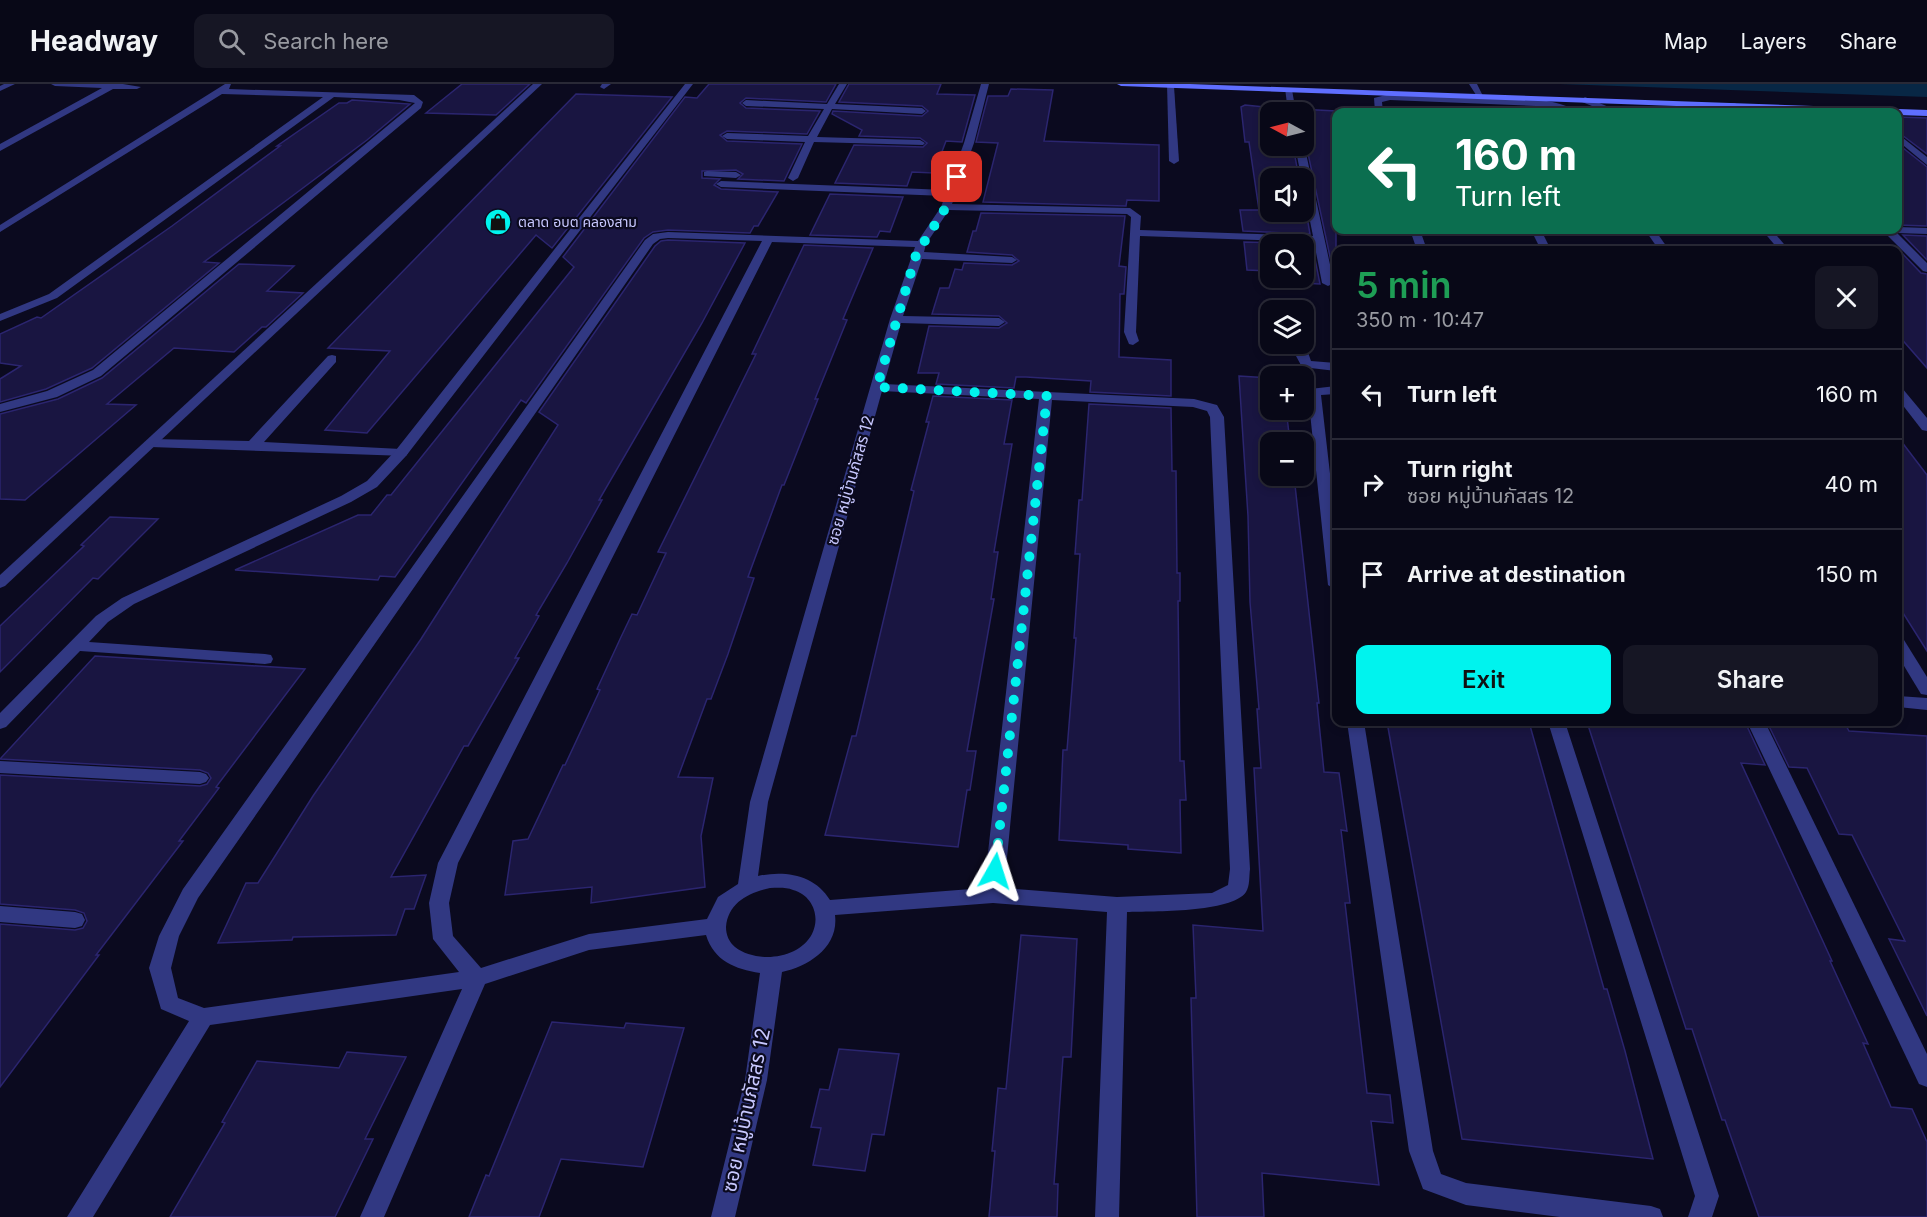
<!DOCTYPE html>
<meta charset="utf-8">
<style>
body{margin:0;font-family:Inter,"Noto Sans Thai",sans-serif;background:#161624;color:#f1f3f6;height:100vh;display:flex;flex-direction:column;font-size:22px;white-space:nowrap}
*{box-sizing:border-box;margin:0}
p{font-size:20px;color:#989aa1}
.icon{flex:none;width:33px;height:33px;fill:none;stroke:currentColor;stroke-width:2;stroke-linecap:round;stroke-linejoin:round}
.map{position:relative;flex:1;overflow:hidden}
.details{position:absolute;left:1332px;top:162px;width:570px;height:480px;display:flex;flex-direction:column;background:#080817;border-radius:12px;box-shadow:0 3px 9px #0003,0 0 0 2px #292936}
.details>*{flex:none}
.guide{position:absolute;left:1332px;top:24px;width:570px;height:126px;border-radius:12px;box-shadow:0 3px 9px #0003,0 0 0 2px #292936;background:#0b6e4f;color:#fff;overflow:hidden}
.needle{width:39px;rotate:277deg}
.tools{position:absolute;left:1260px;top:18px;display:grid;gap:12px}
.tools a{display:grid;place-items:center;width:54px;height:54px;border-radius:12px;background:#080817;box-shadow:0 3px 9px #0003,0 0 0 2px #292936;font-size:30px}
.pin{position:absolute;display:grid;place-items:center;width:51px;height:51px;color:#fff;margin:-26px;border-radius:12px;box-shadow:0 3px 9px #0006}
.me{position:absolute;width:66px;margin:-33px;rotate:6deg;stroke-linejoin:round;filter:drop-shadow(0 0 4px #0008)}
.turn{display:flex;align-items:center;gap:21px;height:126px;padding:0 24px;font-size:27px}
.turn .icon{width:78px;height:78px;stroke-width:2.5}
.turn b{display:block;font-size:42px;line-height:51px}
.round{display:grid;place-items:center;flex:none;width:63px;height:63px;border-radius:12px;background:#161624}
.overview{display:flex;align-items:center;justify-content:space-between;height:102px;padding:0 24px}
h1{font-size:36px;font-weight:600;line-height:45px;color:#1e9e55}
.cta{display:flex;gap:12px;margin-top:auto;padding:12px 24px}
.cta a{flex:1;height:69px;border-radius:12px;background:#00f3ee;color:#111;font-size:24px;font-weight:600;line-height:69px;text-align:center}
.cta a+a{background:#161624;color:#f1f3f6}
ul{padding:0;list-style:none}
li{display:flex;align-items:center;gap:18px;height:90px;padding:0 24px;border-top:2px solid #292936}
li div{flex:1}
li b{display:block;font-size:22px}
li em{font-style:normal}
header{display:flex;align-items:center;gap:36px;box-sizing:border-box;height:84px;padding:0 30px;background:#080817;border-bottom:2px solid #292936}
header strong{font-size:28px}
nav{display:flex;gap:33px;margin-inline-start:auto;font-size:21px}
.search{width:420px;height:54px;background:#161624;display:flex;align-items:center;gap:15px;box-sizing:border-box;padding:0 21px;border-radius:12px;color:#989aa1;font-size:22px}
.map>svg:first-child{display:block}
.water{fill:#082745}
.building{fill:#191541;stroke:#2b256f;stroke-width:1.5}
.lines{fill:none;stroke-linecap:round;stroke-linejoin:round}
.service{fill:#313882;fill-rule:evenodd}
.minor{fill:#313882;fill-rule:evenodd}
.secondary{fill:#5f6eff;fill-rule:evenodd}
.route{stroke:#00f3ee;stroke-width:10;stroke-dasharray:0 18}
.labels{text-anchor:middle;stroke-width:4.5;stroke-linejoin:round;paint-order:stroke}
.far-poi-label{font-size:14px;fill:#c8c8ff;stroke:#0b0a1f;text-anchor:start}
.street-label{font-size:16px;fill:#c8c8ff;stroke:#0b0a1f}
.near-street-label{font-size:20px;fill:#c8c8ff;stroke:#0b0a1f}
</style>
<header>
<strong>Headway</strong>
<div class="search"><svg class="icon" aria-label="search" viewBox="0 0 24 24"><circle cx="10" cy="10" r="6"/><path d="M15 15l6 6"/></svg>Search here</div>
<nav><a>Map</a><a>Layers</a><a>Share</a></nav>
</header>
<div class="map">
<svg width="1927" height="1133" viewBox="0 0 1927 1133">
<rect width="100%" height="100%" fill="#0b0a1f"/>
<polygon class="water" points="1560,0 1927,0 1927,13"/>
<g class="building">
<polygon points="462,0 530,0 496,31 426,29"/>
<polygon points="709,0 836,0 826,18 746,14 740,19 746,24 820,27 807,50 727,47 720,51 727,57 802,60 784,97 738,95 743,90 736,86 702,87 702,94 720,95 714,101 721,105 778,108 758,142 754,142 750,149 668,146 653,148 644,154 526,319 521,316 395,493 380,492 378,496 235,486 358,431 371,431 387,411 391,411 574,183 563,173 685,13 697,14"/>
<polygon points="849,0 941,0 937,10 975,11 962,58 946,57 934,89 912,88 907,102 835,99 854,61 923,63 927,59 920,54 859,52 862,46 832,30 833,27 922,32 928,27 922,22 839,18"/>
<polygon points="1011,5 1053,6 1044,57 1159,61 1159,117 1127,116 1126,122 983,118 998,59 976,58 988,12 1008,12"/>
<polygon points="576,10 672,13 552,164 536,151 367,349 325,346 390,267 328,264"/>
<polygon points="352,16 410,20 367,56 204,178 219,179 92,284 46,305 0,318 0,295 21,282 0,279 0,250 37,233 41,234 172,142 280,62 277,62 339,19 347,19"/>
<polygon points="1245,21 1285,25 1286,28 1270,28 1270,62 1293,62 1299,94 1270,94 1270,128 1304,128 1304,116 1310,150 1243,147 1240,126 1259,126 1249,58 1245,58 1241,23"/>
<polygon points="1298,25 1336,27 1336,201 1306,60 1304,58 1304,28 1298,28"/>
<polygon points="1898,33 1927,34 1927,70 1898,48"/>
<polygon points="1898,60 1927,83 1927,142 1898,141"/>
<polygon points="830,110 903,113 890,148 880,147 877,153 810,151"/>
<polygon points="981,129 1125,132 1119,182 1126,183 1124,210 1120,210 1119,273 1171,276 1171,312 1090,308 1091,297 1026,293 1016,293 1014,304 936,300 939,289 918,289 929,242 999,244 1007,239 999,232 932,230 940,204 949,204 955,185 962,186 964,179 1012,181 1019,177 1012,171 967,168 973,147 976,147"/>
<polygon points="1903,151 1927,152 1927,176"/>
<polygon points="668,156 745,159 702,239 599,416 602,416 567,479 536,531 539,532 515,574 519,574 468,662 464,662 391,793 426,791 414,825 405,825 396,851 293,853 292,856 218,859 246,799 258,799 313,712 421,555 558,341 539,328 655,162 661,157"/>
<polygon points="1244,158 1312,160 1320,200 1279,198 1278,194 1304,194 1304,160 1270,160 1270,187 1247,186"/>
<polygon points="804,161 873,164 843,235 847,236 815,315 818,315 784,401 782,401 748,493 754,494 728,570 711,615 707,615 678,693 713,694 701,752 705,803 591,819 592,803 505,811 513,757 528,755 563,681 565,681 600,606 597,605 621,553 632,530 637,531 666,469 658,468 756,270 752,270"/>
<polygon points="1898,165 1921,189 1927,190 1927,284 1898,251"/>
<polygon points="239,180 294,182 267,207 303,209 266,243 262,243 234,268 174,264 107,320 136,321 25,416 0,415 0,330 58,315 102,294"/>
<polygon points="1239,292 1270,294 1270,332 1287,333 1290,358 1270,358 1270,392 1294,392 1319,619 1317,619 1324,688 1339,689 1347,747 1341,746 1350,819 1345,819 1367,1009 1390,1011 1393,1039 1371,1037 1379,1101 1262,1089 1264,1133 1197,1133 1191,914 1196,914 1193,841 1263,847 1254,684 1261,684 1257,625 1259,625 1250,518 1248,432"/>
<polygon points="933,312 1012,316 1004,360 1012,360 994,468 998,468 991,515 994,515 967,667 976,667 970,706 967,706 958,763 825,751 852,652 856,652 914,407 911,406 929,338 926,338"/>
<polygon points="1089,320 1171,324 1172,387 1176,387 1177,489 1180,489 1180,517 1178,517 1180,677 1184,677 1186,716 1180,716 1181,769 1128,765 1128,761 1059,756 1063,666 1067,666 1076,554 1074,554 1080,470 1075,470 1079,416 1082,416"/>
<polygon points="1898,353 1927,391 1927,567 1898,521"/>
<polygon points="110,433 158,435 98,495 93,494 0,588 0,542 84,462 81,461"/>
<polygon points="95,572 305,585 216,703 219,704 179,757 183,757 96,871 99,871 0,1003 0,840 75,846 83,844 87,837 84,829 75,826 0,820 0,691 200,702 207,700 211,694 208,689 200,686 0,675"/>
<polygon points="1387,638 1529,638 1604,905 1607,905 1625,967 1653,1075 1462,1055"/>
<polygon points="1587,638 1745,638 1765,681 1741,679 1832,877 1830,877 1868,960 1863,959 1891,1023 1912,1025 1927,1058 1927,1133 1759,1133 1725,1036 1722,1036 1692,945 1686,945"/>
<polygon points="1767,638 1844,638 1849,647 1927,652 1927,932 1889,855 1905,857 1852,751 1839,750 1807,684 1789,683"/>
<polygon points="1021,851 1077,855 1071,973 1063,973 1054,1100 1058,1100 1057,1133 989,1133 995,1067 992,1067 998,1004 1006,1005"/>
<polygon points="552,938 624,944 626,939 684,944 643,1083 561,1075 539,1133 469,1133 486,1091 489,1092"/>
<polygon points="839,965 899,970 884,1051 872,1050 865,1087 813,1081 821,1044 811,1043 820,1005 829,1006"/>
<polygon points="347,968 406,973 365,1055 373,1055 335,1133 170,1133 225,1039 222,1038 257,977 339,984"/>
</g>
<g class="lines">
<g class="service">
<polygon points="602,0 611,0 604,5 600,3"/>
<polygon points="1167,0 1174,2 1179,77 1174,80 1169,77"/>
<polygon points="332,271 336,272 336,278 264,358 401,365 408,369 406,372 151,363 144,359 151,355 249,357 328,272"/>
</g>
<g class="minor">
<polygon points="4,0 15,0 0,7 0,2"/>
<polygon points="51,0 123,0 141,3 137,5 113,5 0,67 0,60 102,4 55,2"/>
<polygon points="225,0 231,0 229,5 414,11 423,18 421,24 101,292 57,313 0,328 0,320 47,307 93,286 415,19 399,16 334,13 57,214 0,237 0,230 49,210 323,13 222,10 0,148 0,141"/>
<polygon points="533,0 542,0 5,502 0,504 0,491"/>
<polygon points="685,0 693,0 406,372 377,403 351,418 134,520 108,538 89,558 265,570 271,571 273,575 271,579 265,580 80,567 6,643 0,645 0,629 96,532 122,514 341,412 367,397 396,366"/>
<polygon points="839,0 847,0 835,20 922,24 926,27 922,30 832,25 817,53 920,56 925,59 923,61 814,58 798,94 793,97 788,94 805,58 727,55 722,52 727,49 808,52 824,25 746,22 742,19 746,16 827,20"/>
<path d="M 981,0 L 989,0 L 974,59 L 952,120 L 1130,124 L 1141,132 L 1140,146 L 1313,152 L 1295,62 L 1304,60 L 1334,199 L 1328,202 L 1322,199 L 1314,158 L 1140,152 L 1136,248 L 1139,257 L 1133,261 L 1129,260 L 1124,248 L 1131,133 L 1127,130 L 949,126 L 926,160 L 924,168 L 1012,173 L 1017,176 L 1012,179 L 922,175 L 903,232 L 999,234 L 1005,238 L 999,242 L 901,239 L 884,300 L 1194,315 L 1217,321 L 1224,333 L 1250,785 C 1249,792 1250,802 1246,808 C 1232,829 1152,827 1127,828 L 1119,1133 L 1095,1133 L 1107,828 L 993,819 L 835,831 C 839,863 809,882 782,888 L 767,996 L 735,1133 L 711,1133 L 745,996 L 760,889 C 735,885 714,877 706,851 L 589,866 L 485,900 L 384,1133 L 360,1133 L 462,905 L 210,941 L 93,1133 L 67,1133 L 189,937 L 161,925 L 149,884 L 159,852 L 183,805 L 645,156 L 653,150 L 668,148 L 918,157 L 941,123 L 945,112 L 721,103 L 716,100 L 721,97 L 947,106 L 964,59 ZM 668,154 L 762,157 L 438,779 L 429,819 L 433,855 L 459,888 L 204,924 L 178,914 L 171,884 L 179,852 L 198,814 L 653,160 L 660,155 ZM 772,158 L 915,163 L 890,235 L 750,718 L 738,800 L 718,813 L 707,835 L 589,850 L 481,884 L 453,852 L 449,819 L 458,779 ZM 882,307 L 1039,315 L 984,804 L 830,816 C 815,791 785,786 758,792 L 768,718 ZM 1052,316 L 1193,323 L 1207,327 L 1210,333 L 1230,785 L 1228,801 L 1212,809 L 1117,813 L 1004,804 ZM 770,804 C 777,804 786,803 793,806 C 812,811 821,832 812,850 C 799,875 757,880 735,863 C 729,858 726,851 726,843 C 728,819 748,809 770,804 Z"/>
<path d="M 1469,0 L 1477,0 L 1484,14 C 1509,15 1557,12 1576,28 L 1566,28 L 1536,22 L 1390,16 L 1382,18 L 1383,28 L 1375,28 L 1374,14 L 1390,10 L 1478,14 Z"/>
<polygon points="1285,4 1292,6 1296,28 1288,28"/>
<polygon points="1585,13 1616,26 1617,28 1607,28 1582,18 1581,16"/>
<polygon points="1729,19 1735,19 1741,25 1738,28 1730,28 1732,25 1728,21"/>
<polygon points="1775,25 1829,25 1833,28 1771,28"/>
<polygon points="1898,50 1927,73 1927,81 1898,57"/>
<polygon points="707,87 736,88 741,91 736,94 704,92 704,88"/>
<polygon points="1898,143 1927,144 1927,150 1897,149 1927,179 1927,188 1923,187 1885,149 1878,146 1898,146"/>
<polygon points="1410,146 1420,146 1427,166 1417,166"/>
<polygon points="1531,146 1541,146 1551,166 1541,166"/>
<polygon points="1645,146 1655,146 1669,166 1659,166"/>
<polygon points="1762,146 1772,146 1789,166 1779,166"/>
<polygon points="1304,257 1311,277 1336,279 1336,287 1302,283 1296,272 1294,260 1304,260"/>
<polygon points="1336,302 1336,310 1321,311 1336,442 1336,506 1328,501 1309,319 1310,305"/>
<polygon points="1898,303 1902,304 1927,334 1927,347 1922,346 1898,315"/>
<polygon points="1898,555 1904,556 1927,593 1927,611 1921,610 1898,572"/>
<polygon points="1898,612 1927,614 1927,626 1898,623"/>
<polygon points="1347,638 1364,638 1433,1067 1441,1090 1466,1099 1651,1122 1660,1125 1663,1133 1560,1133 1466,1121 1423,1105 1409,1067"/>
<polygon points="1548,638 1565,638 1719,1112 1712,1133 1688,1133 1695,1112"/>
<polygon points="1747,638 1765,638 1927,970 1927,1003 1919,1000"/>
<polygon points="0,677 200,688 206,690 209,694 206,698 200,700 0,689"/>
<polygon points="0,822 75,828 82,830 85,836 82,842 75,844 0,838"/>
</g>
<polygon class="secondary" points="1117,0 1190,0 1927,26 1927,32 1898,31 1898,28 1841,28 1121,2"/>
</g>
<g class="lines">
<polyline class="route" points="957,93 946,123 916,171 877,303 1047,312 995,787"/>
</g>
<defs>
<symbol id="shop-disc" viewBox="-11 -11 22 22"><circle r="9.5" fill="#00f3ee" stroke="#0b0a1f"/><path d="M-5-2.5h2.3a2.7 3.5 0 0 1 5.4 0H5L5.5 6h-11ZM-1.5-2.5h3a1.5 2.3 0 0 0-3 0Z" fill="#111"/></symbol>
</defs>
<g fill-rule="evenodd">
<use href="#shop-disc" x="483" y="123" width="30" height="30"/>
</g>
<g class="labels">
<g class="far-poi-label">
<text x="518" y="143">ตลาด อบต คลองสาม</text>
</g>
<g class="street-label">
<text transform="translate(850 396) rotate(-74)" y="6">ซอย หมู่บ้านภัสสร 12</text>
</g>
<g class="near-street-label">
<text transform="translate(746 1026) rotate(-78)" y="7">ซอย หมู่บ้านภัสสร 12</text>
</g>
</g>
</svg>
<div class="tools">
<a><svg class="needle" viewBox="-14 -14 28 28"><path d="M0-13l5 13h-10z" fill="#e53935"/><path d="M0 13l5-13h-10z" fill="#989aa1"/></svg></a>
<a><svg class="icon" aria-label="sound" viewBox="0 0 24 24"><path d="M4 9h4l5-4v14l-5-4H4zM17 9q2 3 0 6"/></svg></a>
<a><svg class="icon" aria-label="search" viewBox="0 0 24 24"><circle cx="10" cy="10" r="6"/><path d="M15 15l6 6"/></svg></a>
<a><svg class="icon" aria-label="layers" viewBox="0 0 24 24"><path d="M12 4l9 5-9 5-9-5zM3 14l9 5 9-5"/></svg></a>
<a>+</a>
<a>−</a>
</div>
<div class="pin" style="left:957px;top:93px;background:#d93025"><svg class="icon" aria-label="arrive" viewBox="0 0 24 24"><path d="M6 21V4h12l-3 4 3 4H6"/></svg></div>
<svg class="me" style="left:995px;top:787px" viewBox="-20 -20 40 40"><path d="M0-17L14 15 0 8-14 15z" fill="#00f3ee" stroke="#fff" stroke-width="4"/></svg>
<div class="guide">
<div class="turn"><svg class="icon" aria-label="left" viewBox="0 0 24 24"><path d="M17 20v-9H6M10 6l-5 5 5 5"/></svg><div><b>160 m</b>Turn left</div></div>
</div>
<section class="details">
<div class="overview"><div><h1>5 min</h1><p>350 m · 10:47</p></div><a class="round"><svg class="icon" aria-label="close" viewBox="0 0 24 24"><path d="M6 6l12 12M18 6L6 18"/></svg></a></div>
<ul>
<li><svg class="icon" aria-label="left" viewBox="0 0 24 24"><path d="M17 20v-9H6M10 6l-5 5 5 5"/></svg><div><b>Turn left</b></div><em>160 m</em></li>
<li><svg class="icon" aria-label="right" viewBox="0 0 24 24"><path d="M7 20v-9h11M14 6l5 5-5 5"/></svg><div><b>Turn right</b><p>ซอย หมู่บ้านภัสสร 12</p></div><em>40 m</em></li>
<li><svg class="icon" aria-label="arrive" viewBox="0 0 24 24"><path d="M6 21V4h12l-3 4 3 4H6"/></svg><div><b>Arrive at destination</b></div><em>150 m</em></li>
</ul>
<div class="cta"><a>Exit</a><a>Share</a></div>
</section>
</div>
